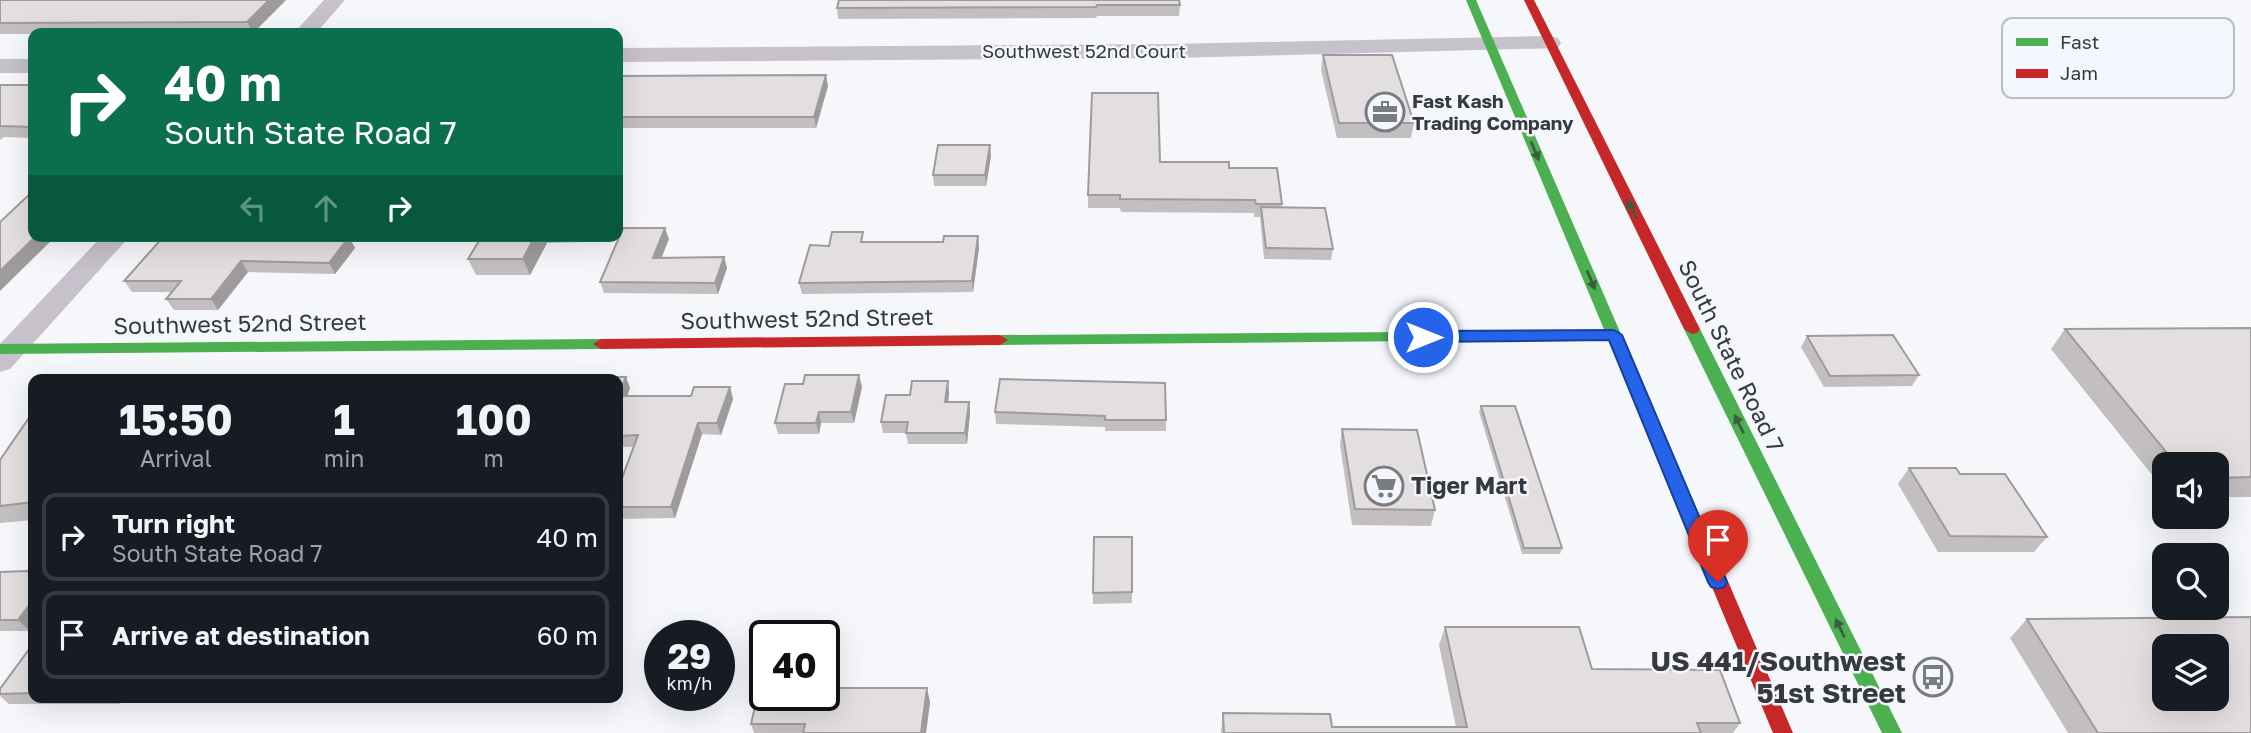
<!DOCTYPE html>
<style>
body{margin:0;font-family:"Golos Text",sans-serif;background:#242831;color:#f1f3f6;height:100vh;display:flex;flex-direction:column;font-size:26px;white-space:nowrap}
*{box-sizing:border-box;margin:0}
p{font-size:23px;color:#9ea1a6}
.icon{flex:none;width:38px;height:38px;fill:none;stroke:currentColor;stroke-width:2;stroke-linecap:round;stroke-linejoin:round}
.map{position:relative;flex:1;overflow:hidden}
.sheet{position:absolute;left:28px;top:374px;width:595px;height:329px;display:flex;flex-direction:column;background:#171b24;border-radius:14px;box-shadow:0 7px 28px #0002}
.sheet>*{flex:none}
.hud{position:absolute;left:28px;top:28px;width:595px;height:214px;border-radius:14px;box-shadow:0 7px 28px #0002;background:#0b6e4f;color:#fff;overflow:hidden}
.tools{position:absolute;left:2152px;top:452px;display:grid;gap:14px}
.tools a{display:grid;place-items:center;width:77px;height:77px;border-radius:14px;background:#171b24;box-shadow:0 7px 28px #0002;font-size:35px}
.speed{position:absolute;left:644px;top:620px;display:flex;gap:14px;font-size:35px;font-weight:700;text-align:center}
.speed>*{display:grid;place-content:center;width:91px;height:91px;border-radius:50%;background:#171b24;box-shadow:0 7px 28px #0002;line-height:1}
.speed small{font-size:18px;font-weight:400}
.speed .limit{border:4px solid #111;border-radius:10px;background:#fff;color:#111}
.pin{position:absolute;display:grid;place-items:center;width:60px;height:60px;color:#fff;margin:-72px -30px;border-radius:50% 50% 50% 0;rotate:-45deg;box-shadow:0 0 7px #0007}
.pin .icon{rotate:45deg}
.me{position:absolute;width:77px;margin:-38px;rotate:90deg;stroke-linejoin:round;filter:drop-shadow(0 0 5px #0008)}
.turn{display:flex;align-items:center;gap:24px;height:147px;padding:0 21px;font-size:32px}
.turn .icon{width:91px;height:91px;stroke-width:2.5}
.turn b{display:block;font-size:49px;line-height:60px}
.lanes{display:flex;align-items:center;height:66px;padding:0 21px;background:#0003;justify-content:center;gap:35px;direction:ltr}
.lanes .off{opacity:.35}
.eta{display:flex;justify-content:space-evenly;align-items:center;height:119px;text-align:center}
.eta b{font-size:42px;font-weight:700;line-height:49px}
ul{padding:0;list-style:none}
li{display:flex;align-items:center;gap:21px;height:88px;margin:0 14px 10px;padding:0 7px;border:4px solid #363941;border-radius:14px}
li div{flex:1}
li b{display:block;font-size:26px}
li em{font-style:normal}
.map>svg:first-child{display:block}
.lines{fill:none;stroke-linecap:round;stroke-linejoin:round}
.street{fill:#c6c1ca;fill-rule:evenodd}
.fast{fill:#4caf50;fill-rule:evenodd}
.jam{fill:#c62828;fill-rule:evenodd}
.wall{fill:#c3bfc0}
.shaded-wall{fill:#9f9b9c}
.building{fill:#e3dedf;stroke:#9f9b9c;stroke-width:2;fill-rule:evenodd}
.oneway{fill:#3d5c43}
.route{fill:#2563eb;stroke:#184099;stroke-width:2}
.labels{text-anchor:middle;stroke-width:5;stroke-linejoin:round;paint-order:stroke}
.far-street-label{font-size:19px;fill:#37393e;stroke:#f3f6fd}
.far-poi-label{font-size:19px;font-weight:bold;fill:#37393e;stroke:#f3f6fd;text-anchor:start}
.street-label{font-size:23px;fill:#37393e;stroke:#f3f6fd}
.poi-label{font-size:23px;font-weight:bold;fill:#37393e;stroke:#f3f6fd;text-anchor:start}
.near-poi-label{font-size:28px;font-weight:bold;fill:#37393e;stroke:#f3f6fd;text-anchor:end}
.key{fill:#f3f6fd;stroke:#bbbdc4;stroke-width:2}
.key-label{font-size:19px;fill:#37393e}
</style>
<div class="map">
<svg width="2251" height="733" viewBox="0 0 2251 733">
<rect width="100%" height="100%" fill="#f5f7fb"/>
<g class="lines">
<g class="street">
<polygon points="324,0 345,0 316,33 294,33"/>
<polygon points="1550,36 1558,38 1561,43 1558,48 1171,58 618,62 618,48 1171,44"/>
<rect x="0" y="59" width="33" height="14"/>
<polygon points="102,236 130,236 10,369 0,372 0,344"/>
</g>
<g class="fast">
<polygon points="1466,0 1476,0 1709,537 1706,542 1700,544 1694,542 1691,537"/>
<polygon points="1692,324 1700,329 1902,733 1882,733 1684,329"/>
<polygon points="1410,332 1418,337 1415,341 1000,345 992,340 1000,335"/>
<polygon points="601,339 609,344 601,349 0,354 0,344"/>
</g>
<g class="jam">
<polygon points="1524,0 1534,0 1700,329 1697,333 1692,334 1684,329"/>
<polygon points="1614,330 1622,335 1619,339 1410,342 1402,337 1410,332"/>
<polygon points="1000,335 1008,340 1000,345 601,349 593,344 601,339"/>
<polygon points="1700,530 1706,532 1709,537 1793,733 1773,733 1691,537 1694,532"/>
</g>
</g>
<g class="wall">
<polygon points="0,0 286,0 253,33 33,33 33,34 0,34"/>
<polygon points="839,0 1180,5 1179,16 1097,16 1096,18 838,19 837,8"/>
<polygon points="1323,55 1414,123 1411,138 1337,138 1321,70"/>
<polygon points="618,76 828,86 816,128 618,128"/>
<polygon points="0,85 33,85 33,138 4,137 0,140"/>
<polygon points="990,145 991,156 986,186 934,186 933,175"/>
<polygon points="1160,162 1229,168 1282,204 1281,208 1333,249 1331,260 1264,259 1260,217 1254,217 1254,213 1121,212 1120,208 1088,208 1088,195"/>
<polygon points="482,236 589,236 586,242 547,243 530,275 476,275 468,259"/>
<polygon points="978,236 979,248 973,292 802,294 799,283 829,246 943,242"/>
<polygon points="349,237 355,248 335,274 248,272 218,310 174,310 166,299 171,292 132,292 124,281"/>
<polygon points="669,239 661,257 724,257 727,268 718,294 604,293 600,282"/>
<polygon points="2251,328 2251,497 2217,497 2217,464 2165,464 2165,491 2051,349 2065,329"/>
<polygon points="1807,336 1919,375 1912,386 1824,387 1801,347"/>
<polygon points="1000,379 1166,420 1166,431 1105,431 1105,427 996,424 995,412"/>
<polygon points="618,380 630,388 627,396 691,396 730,387 733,399 721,435 702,434 675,518 618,519 618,489 634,447 618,447"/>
<polygon points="948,381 949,393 948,402 969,402 970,413 967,444 908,444 906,433 883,433 881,422 910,395"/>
<polygon points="803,384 862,387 854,423 821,423 819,434 778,434 775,423"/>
<polygon points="1481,406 1562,548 1560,554 1522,554 1479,412"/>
<polygon points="33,412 33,520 0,523 0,460"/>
<polygon points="1342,429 1435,510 1431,526 1352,525 1340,445"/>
<polygon points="1909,468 2047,537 2034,552 1938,552 1898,484"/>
<polygon points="0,572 33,576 33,626 30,631 0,631"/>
<polygon points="1132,592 1132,603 1093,604 1093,593"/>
<polygon points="2027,619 2251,733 2068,733 2010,638"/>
<polygon points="1445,627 1592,669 1740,723 1733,733 1221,733 1223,713 1332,727 1456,727 1439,645"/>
<polygon points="33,648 33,698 123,698 120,704 9,704 0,696 0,689"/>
<polygon points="765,695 930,702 926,733 754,733 751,724"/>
</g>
<g class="shaded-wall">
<polygon points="269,0 286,0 253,33 247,22"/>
<polygon points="826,75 828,86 816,128 814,117"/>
<polygon points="990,145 991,156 986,186 985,175"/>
<polygon points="665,228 669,239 657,269 653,258"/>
<polygon points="36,236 56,236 0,291 0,271"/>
<polygon points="535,236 544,236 547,243 530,275 523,259"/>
<polygon points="978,236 979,248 973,292 972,281"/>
<polygon points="349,237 355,248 335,274 329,263"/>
<polygon points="724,257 727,268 718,294 715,283"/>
<polygon points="241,261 248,272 218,310 211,299"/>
<polygon points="859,375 862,387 854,423 851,412"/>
<polygon points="626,377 630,388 623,408 618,396"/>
<polygon points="948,381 949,393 947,413 945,402"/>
<polygon points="730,387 733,399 721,435 717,423"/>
<polygon points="969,402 970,413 967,444 965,433"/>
<polygon points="819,412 821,423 819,434 816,423"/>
<polygon points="698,423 702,434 675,518 671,507"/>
<polygon points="33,600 33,626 30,631 18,620"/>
<polygon points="927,688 930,702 926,733 921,733"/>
<polygon points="114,698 123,698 120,704"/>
</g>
<g class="building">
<polygon points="0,0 269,0 247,22 0,23"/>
<polygon points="839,0 1179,0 1180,5 1097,5 1096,7 837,8"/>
<polygon points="1323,55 1392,55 1414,123 1339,123"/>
<polygon points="826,75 814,117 618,117 618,76"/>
<polygon points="0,85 33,85 33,127 0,126"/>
<polygon points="1092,93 1158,93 1160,162 1229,162 1229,168 1277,168 1282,204 1256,204 1255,200 1120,199 1120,195 1088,195"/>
<polygon points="938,145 990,145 985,175 933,175"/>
<polygon points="33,191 33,236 36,236 0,271 0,222"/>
<polygon points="1261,207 1325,208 1333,249 1266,248"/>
<polygon points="623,228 665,228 653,258 724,257 715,283 600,282"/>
<polygon points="832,232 863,232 861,242 943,242 944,236 978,236 972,281 799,283 810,245 829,246"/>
<polygon points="164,236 322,236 349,237 329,263 241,261 211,299 166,299 181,281 124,281"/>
<polygon points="482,236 535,236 523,259 468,259"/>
<polygon points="2251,328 2251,477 2217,478 2217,464 2176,464 2065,329"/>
<polygon points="1893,335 1919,375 1830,376 1807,336"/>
<polygon points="805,375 859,375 851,412 819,412 816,423 775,423 785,384 803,384"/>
<polygon points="587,377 626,377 618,396 691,396 694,387 730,387 717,423 698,423 671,507 618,507 618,489 638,435 618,436 618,380 586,380"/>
<polygon points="1000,379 1165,383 1166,420 1105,420 1105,416 995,412"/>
<polygon points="912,381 948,381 945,402 969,402 965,433 906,433 908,422 881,422 886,395 910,395"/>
<polygon points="1481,406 1515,406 1562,548 1524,548"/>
<polygon points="33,412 33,502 0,506 0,460"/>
<polygon points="1342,429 1417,430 1435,510 1355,509"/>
<polygon points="1909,468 1956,468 1960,474 2005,474 2047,537 1950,536"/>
<polygon points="1094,537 1132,537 1132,592 1093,593"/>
<polygon points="27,571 33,576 33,600 18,620 0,620 0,572"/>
<path d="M 2251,617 L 2251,733 L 2098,733 L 2027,619 ZM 2165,646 L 2217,646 L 2217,698 L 2165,698 Z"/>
<polygon points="1445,627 1579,627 1592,669 1720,670 1740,723 1697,723 1701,733 1224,733 1223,713 1330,714 1332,727 1467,727"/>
<polygon points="30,648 33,648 33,693 0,694 0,689"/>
<polygon points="765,664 765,695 824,695 824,688 927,688 921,733 803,733 805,724 751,724"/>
</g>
<defs><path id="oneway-solid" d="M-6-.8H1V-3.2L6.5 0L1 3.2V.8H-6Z" transform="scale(1.75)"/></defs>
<g class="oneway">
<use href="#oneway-solid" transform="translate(1535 151) rotate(67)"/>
<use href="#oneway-solid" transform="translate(1632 209) rotate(-116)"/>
<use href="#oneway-solid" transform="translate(1591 280) rotate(67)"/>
<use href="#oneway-solid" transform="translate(1739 424) rotate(-116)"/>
<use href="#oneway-solid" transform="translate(1840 628) rotate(-116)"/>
</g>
<polygon class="route" points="1614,330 1622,335 1727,582 1724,587 1718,589 1711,587 1708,582 1609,340 1423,342 1416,337 1423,331"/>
<defs>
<symbol id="office-ring" viewBox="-11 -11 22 22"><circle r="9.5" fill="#f3f6fd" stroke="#7a7c80" stroke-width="1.5"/><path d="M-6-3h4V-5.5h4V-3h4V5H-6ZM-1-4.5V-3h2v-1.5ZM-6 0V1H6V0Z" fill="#7a7c80"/></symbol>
<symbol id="supermarket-ring" viewBox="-11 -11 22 22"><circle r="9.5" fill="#f3f6fd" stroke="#7a7c80" stroke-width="1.5"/><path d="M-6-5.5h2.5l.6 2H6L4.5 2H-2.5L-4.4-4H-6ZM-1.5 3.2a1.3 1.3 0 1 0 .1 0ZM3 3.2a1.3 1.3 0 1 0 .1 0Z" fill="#7a7c80"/></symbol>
<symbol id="bus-ring" viewBox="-11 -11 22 22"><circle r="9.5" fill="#f3f6fd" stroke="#7a7c80" stroke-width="1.5"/><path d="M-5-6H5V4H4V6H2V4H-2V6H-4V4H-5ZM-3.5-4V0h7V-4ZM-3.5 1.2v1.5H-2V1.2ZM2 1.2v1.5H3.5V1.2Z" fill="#7a7c80"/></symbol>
</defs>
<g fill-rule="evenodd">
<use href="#office-ring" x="1363" y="90" width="44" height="44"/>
<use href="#supermarket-ring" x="1362" y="464" width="44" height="44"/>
<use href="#bus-ring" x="1911" y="655" width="44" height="44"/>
</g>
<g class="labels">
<g class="far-street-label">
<text x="1084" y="58">Southwest 52nd Court</text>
</g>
<g class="far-poi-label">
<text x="1412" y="108">Fast Kash<tspan x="1412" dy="22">Trading Company</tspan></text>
</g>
<g class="street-label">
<text transform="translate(807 319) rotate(-1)" y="8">Southwest 52nd Street</text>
<text transform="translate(240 324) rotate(-1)" y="8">Southwest 52nd Street</text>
<text transform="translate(1731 356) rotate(64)" y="8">South State Road 7</text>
</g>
<g class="poi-label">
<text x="1411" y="494">Tiger Mart</text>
</g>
<g class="near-poi-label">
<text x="1906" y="671">US 441/Southwest<tspan x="1906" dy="32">51st Street</tspan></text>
</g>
</g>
<rect x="2002" y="18" width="232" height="80" rx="10" class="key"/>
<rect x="2016" y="38" width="32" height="8" fill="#4caf50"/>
<rect x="2016" y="69" width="32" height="9" fill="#c62828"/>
<g class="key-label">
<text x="2060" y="49">Fast</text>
<text x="2060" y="80">Jam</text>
</g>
</svg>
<div class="tools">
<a><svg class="icon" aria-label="sound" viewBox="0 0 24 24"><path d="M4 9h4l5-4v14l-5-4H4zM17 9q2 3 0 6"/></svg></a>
<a><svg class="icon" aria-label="search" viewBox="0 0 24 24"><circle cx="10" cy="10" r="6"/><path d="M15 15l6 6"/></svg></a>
<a><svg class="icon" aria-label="layers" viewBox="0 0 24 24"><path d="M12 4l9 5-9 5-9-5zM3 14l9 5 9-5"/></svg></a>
</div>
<div class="speed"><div>29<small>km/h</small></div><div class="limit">40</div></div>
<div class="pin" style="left:1718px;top:582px;background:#d93025"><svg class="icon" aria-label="arrive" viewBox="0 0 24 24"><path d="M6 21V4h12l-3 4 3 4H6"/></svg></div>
<svg class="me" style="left:1423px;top:337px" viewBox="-20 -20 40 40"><circle r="17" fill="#2563eb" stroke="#fff" stroke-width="3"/><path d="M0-11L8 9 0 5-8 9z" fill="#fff"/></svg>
<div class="hud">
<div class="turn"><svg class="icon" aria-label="right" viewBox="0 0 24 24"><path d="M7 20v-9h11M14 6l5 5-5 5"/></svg><div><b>40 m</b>South State Road 7</div></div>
<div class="lanes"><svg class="icon off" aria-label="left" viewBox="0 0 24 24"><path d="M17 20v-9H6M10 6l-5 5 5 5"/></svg><svg class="icon off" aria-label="ahead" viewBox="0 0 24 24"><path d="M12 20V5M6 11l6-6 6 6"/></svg><svg class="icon" aria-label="right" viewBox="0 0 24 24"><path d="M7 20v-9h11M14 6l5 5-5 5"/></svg></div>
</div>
<section class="sheet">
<div class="eta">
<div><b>15:50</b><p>Arrival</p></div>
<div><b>1</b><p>min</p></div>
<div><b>100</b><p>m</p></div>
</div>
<ul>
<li><svg class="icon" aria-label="right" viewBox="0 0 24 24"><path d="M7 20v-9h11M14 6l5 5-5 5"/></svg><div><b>Turn right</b><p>South State Road 7</p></div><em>40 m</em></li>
<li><svg class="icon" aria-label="arrive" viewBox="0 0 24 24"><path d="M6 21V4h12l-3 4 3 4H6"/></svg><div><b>Arrive at destination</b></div><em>60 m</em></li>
</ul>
</section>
</div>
